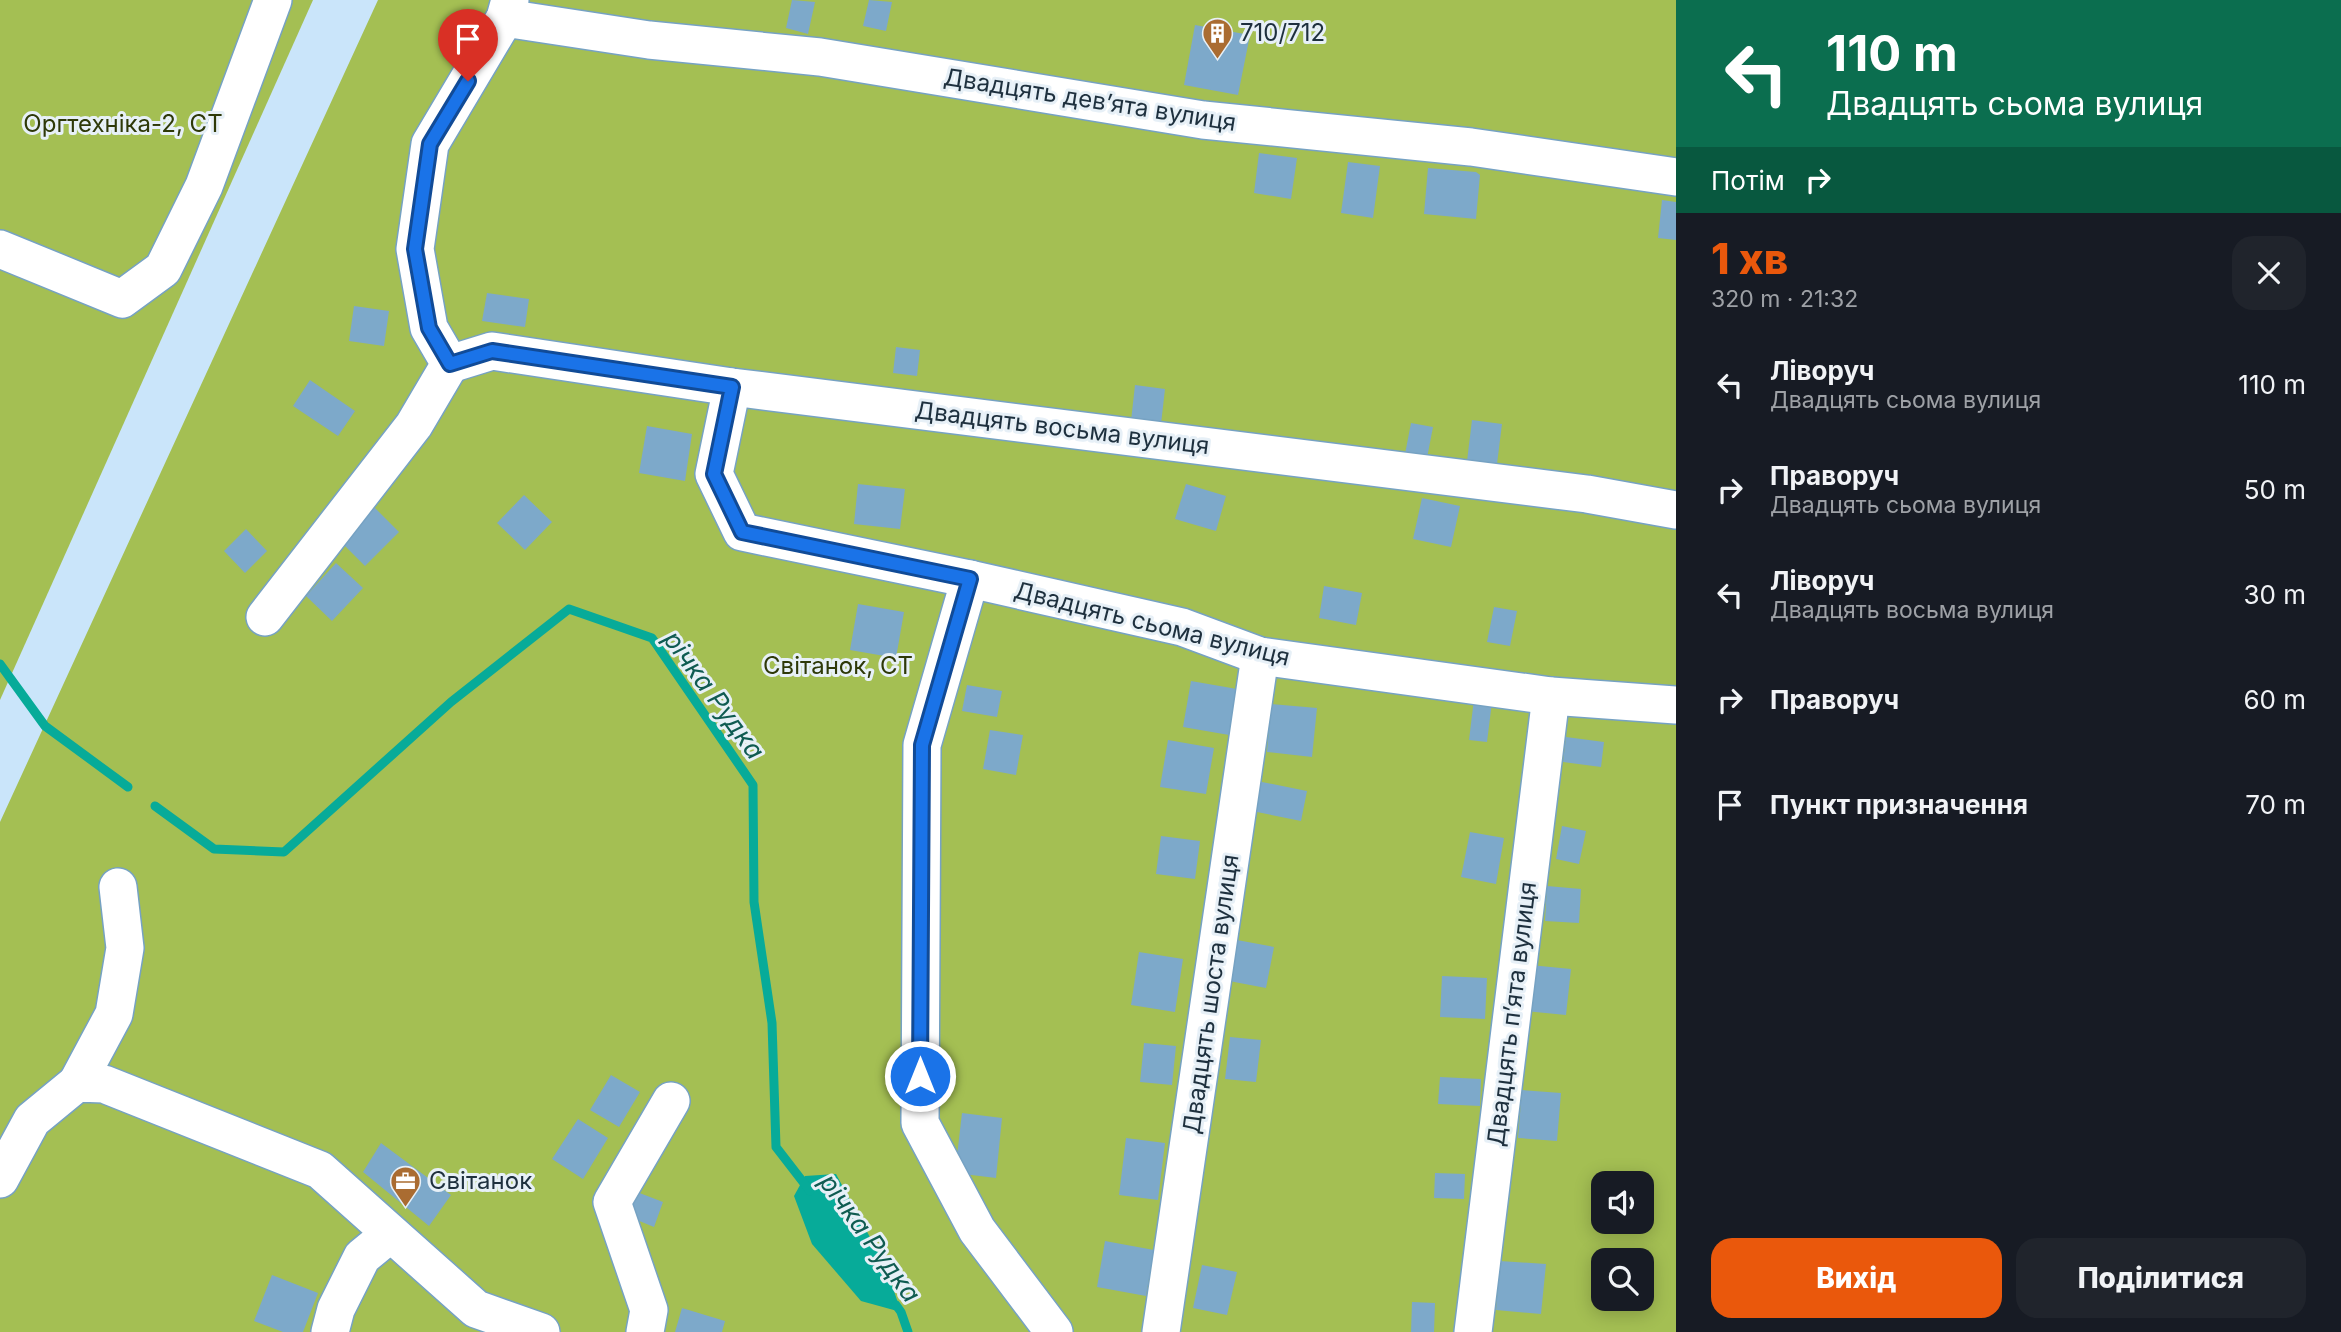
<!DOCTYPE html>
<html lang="uk">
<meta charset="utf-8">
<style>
body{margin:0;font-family:Inter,sans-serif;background:#20242c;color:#f1f3f6;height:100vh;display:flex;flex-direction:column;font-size:26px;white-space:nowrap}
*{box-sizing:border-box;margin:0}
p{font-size:23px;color:#9ea1a6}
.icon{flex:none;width:38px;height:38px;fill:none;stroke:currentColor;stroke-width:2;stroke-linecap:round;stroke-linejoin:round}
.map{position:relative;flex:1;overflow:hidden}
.drawer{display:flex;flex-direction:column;background:#171b24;width:665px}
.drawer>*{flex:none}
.top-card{background:#0b6e4f;color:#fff;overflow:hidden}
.tools{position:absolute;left:1591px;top:1171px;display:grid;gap:14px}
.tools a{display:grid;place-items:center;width:63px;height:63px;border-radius:14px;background:#171b24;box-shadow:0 4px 18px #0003;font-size:35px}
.pin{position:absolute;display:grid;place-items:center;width:60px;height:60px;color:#fff;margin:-72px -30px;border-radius:50% 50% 50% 0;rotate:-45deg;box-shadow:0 0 7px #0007}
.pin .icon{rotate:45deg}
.me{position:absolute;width:77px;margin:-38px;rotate:0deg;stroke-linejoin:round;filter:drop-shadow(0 0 5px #0008)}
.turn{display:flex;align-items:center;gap:24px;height:147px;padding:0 35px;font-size:32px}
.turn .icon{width:91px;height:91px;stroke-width:2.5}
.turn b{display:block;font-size:49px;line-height:60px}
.then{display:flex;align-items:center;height:66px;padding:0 35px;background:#0003;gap:14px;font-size:26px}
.round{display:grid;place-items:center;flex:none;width:74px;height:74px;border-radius:21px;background:#20242c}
.headline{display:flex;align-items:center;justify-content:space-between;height:119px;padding:0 35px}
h1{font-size:42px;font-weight:800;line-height:52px;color:#ea580c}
.action{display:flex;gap:14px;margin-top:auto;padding:14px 35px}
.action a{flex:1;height:80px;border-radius:21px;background:#ea580c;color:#fff;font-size:28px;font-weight:800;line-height:80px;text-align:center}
.action a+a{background:#20242c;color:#f1f3f6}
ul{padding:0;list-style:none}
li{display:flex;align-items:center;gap:21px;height:105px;padding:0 35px}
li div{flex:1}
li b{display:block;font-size:26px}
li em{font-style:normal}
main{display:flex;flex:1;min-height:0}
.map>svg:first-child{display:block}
.green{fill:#a4bf53;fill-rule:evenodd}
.water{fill:#07ab99}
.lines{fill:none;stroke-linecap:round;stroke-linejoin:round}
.stream{stroke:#07ab99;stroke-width:9}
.building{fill:#7da9ca}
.minor-casing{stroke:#76a2c3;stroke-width:40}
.minor{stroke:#fff;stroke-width:37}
.route-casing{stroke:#114b97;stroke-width:18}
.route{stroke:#1a73e8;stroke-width:12}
.labels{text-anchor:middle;stroke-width:6;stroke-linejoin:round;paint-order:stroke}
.poi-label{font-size:24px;fill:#1e303e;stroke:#e7f0f7;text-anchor:start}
.street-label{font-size:24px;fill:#1e303e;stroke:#e7f0f7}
.park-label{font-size:24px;fill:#2e3908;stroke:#e7f0f7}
.water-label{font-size:26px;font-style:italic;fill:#0f5b51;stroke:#e7f0f7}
</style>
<main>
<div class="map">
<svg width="1676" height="1332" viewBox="0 0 1676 1332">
<rect width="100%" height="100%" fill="#cae5fa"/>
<g class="green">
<polygon points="0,0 313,0 0,700"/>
<path d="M 378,0 L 1676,0 L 1676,1332 L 0,1332 L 0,822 ZM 1603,1183 L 1642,1183 L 1642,1222 L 1603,1222 ZM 1603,1260 L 1642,1260 L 1642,1298 L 1603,1298 Z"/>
</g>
<polygon class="water" points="836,1174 886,1267 901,1312 861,1301 812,1244 794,1196 805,1176"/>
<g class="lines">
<g class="stream">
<polyline points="0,664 45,726 128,787"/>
<polyline points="155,806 214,849 284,852 451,702 569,609 652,638 753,785 754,902 772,1023 776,1147 810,1191"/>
<polyline points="896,1305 901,1312 908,1332"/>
</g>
</g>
<g class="building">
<polygon points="792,0 815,2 808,34 786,28"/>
<polygon points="869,0 892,2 886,31 863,26"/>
<polygon points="1195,25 1250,35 1238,95 1184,85"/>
<polygon points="1259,153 1297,158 1291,199 1254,193"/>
<polygon points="1348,162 1380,166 1373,218 1341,213"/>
<polygon points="1428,168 1476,172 1480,175 1476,219 1424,214"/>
<polygon points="1662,200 1676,202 1676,240 1658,238"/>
<polygon points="487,293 529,299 525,327 482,321"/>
<polygon points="354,306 389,311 384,346 349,341"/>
<polygon points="896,347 920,350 917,376 893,373"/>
<polygon points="310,380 355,411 338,436 293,406"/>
<polygon points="1135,385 1165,389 1161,424 1131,421"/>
<polygon points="1472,420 1502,424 1497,464 1467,461"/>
<polygon points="1411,423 1433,427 1427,458 1405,454"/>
<polygon points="647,426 692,434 685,481 639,473"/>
<polygon points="858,484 905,489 900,529 854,524"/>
<polygon points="1186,484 1226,496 1216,531 1175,519"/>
<polygon points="524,495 552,522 525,550 497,523"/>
<polygon points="1422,498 1460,506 1451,547 1413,539"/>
<polygon points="373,506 399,532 365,566 339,540"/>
<polygon points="246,529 267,551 245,573 224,551"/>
<polygon points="336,563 363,588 332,621 306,596"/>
<polygon points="1324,586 1362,593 1356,625 1319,618"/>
<polygon points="858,604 904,612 896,658 850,650"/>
<polygon points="1494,607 1517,611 1510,646 1487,642"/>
<polygon points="1191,681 1237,689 1229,735 1183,727"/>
<polygon points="967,685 1002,691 997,717 962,711"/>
<polygon points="1474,699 1492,702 1487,742 1469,740"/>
<polygon points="1271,704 1317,708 1312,757 1267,752"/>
<polygon points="990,730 1023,735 1016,775 983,769"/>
<polygon points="1566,737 1604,742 1601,767 1563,762"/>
<polygon points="1168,740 1214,748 1206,794 1160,787"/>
<polygon points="1252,780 1307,791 1301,821 1247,810"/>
<polygon points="1562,826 1586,831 1579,864 1556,859"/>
<polygon points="1470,832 1504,838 1496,884 1461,877"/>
<polygon points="1161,836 1200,841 1195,879 1156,874"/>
<polygon points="1547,886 1581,889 1579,923 1545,921"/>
<polygon points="1237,940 1274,947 1266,988 1229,981"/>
<polygon points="1139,952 1183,959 1175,1012 1131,1005"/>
<polygon points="1530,965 1571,969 1566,1015 1525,1011"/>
<polygon points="1442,976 1487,978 1485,1019 1440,1017"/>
<polygon points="1230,1037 1261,1040 1256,1082 1225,1079"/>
<polygon points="1144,1043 1176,1046 1172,1085 1140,1082"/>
<polygon points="611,1075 640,1092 619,1127 590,1110"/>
<polygon points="1440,1077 1481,1079 1480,1106 1438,1104"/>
<polygon points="1522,1090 1561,1093 1557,1141 1518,1138"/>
<polygon points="962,1113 1002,1118 996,1178 955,1173"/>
<polygon points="578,1119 608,1138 583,1179 552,1159"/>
<polygon points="1126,1138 1165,1143 1158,1200 1119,1195"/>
<polygon points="381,1143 451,1195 429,1226 363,1172"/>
<polygon points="1435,1173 1465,1174 1464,1199 1434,1198"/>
<polygon points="637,1192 663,1202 654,1227 627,1216"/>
<polygon points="1105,1241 1154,1250 1146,1296 1097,1287"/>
<polygon points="1500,1261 1546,1264 1541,1314 1496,1310"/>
<polygon points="1202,1265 1237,1272 1227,1315 1193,1308"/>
<polygon points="272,1275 318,1293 303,1332 283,1332 254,1321"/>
<polygon points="1412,1302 1435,1303 1434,1332 1411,1332"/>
<polygon points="682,1308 725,1321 722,1332 675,1332"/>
</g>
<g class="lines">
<defs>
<g id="minor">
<polyline points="505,18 649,40 820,57 1203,120 1471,147 1676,177"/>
<polyline points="0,249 122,299 163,269 204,186 273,0"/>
<polyline points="450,364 492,351 732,387 1587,494 1676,510"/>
<polyline points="732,387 714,474 742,532 970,579 1182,627 1260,656 1551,696 1676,705"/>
<polyline points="970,579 922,745 920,1123 977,1230 1054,1332"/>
<polyline points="265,617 414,425 450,364 429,328 415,249 430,144 505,18 510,0"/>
<polyline points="77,1083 114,1014 125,948 118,887"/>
<polyline points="0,1179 32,1120 77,1083 104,1084 320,1170 476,1309 541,1332"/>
<polyline points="330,1332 336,1309 362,1257 390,1234"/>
<polyline points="645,1332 649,1310 612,1202 671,1101"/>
<polyline points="1161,1332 1260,656"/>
<polyline points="1473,1332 1551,696"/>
</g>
</defs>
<use href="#minor" class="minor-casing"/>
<use href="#minor" class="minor"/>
</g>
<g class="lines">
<defs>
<polyline id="route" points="468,81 430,144 415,249 429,328 450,364 492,351 732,387 714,474 742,532 970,579 922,745 920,1076"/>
</defs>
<use href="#route" class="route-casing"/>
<use href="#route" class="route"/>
</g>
<defs>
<symbol id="building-pin" viewBox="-11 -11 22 30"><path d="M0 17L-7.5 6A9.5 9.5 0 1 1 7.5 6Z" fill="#aa6c31" stroke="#e7f0f7"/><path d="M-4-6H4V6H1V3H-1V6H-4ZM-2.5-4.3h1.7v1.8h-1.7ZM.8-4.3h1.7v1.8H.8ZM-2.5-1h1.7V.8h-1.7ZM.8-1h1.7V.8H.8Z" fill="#fff"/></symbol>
<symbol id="office-pin" viewBox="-11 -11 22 30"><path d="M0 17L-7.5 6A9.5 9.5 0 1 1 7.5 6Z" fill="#aa6c31" stroke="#e7f0f7"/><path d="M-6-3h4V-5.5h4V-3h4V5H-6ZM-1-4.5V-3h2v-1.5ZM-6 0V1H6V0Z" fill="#fff"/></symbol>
</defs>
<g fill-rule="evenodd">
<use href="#building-pin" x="1200" y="16" width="35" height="47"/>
<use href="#office-pin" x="388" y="1164" width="35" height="47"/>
</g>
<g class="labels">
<g class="poi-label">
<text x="1240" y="41">710/712</text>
<text x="429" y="1189">Світанок</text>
</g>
<g class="street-label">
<text transform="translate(1090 100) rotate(9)" y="8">Двадцять дев’ята вулиця</text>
<text transform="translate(1062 428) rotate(7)" y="8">Двадцять восьма вулиця</text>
<text transform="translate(1152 624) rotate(14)" y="8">Двадцять сьома вулиця</text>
<text transform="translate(1211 994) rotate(-82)" y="8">Двадцять шоста вулиця</text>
<text transform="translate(1512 1014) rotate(-83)" y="8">Двадцять п’ята вулиця</text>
</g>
<g class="park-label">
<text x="123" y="132">Оргтехніка-2, СТ</text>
<text x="838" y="674">Світанок, СТ</text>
</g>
<g class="water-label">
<text transform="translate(714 695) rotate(54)" y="9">річка Рудка</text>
<text transform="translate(870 1238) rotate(54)" y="9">річка Рудка</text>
</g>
</g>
</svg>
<div class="tools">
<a><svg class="icon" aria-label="sound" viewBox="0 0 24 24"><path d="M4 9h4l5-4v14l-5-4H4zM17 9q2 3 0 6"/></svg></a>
<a><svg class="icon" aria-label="search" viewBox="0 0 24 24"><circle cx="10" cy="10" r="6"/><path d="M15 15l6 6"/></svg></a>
</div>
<div class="pin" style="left:468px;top:81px;background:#d93025"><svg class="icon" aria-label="arrive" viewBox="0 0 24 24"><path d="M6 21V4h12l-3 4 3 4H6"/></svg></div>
<svg class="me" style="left:920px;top:1076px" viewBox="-20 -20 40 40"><circle r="17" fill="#1a73e8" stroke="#fff" stroke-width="3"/><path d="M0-11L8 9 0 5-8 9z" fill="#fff"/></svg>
</div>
<section class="drawer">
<div class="top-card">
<div class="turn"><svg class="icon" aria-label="left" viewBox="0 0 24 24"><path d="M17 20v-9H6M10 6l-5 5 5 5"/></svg><div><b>110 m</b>Двадцять сьома вулиця</div></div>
<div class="then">Потім<svg class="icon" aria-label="right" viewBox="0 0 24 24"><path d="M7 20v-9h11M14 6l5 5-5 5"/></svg></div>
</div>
<div class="headline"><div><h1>1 хв</h1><p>320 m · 21:32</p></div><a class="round"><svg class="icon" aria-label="close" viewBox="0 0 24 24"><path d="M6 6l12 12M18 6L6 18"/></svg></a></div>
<ul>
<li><svg class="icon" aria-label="left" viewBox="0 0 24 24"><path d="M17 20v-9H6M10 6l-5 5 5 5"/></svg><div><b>Ліворуч</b><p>Двадцять сьома вулиця</p></div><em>110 m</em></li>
<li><svg class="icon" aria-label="right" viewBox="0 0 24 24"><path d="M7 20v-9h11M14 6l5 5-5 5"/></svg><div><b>Праворуч</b><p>Двадцять сьома вулиця</p></div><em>50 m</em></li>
<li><svg class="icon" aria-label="left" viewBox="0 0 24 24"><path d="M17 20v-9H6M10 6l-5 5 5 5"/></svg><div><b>Ліворуч</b><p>Двадцять восьма вулиця</p></div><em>30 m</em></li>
<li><svg class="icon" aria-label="right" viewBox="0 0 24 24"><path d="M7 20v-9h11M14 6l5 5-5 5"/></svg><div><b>Праворуч</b></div><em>60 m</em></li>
<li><svg class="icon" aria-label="arrive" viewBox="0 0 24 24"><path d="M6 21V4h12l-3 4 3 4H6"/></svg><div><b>Пункт призначення</b></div><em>70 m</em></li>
</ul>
<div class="action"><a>Вихід</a><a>Поділитися</a></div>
</section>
</main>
